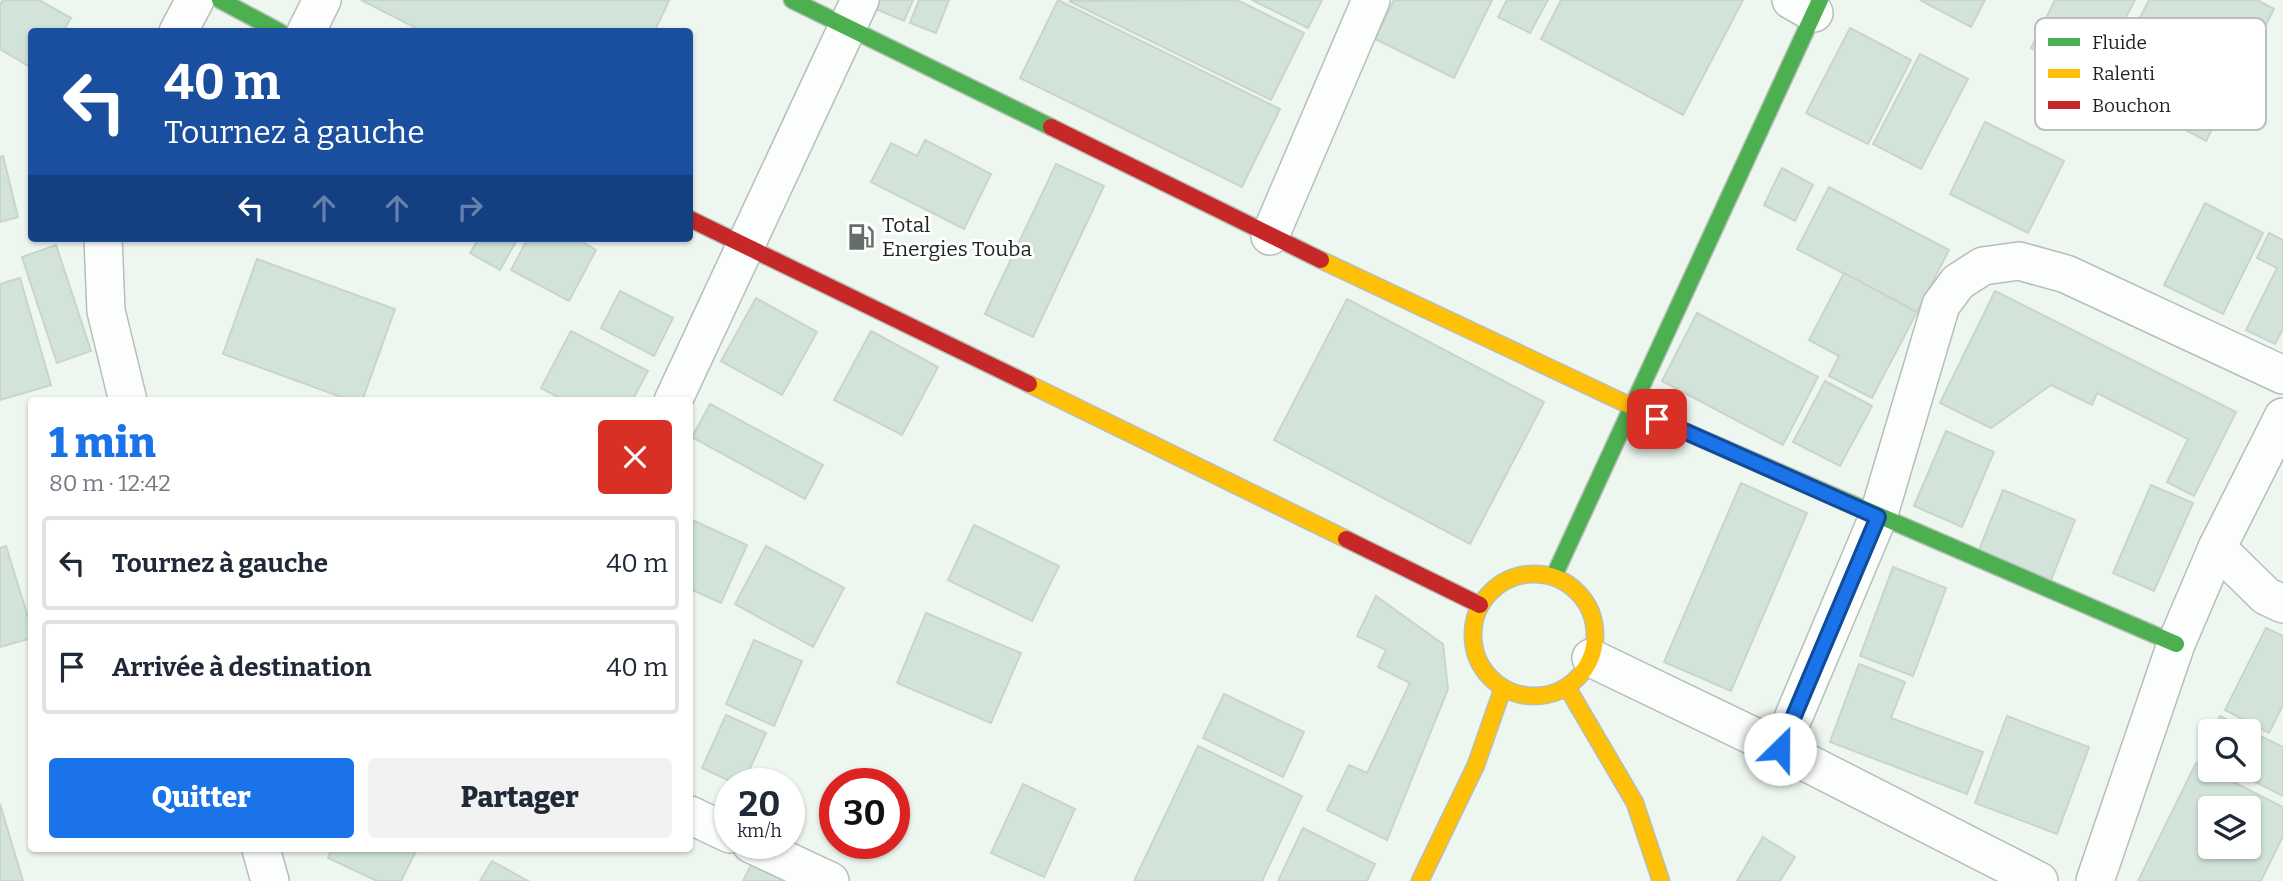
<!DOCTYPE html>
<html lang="fr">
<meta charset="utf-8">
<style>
body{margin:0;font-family:Bitter,serif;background:#f2f2f3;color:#1f2937;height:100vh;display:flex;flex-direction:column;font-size:26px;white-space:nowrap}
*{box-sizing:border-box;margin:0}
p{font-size:23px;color:#747a83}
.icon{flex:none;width:38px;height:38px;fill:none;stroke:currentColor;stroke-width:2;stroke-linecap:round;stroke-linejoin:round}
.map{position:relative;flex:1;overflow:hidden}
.drawer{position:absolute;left:28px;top:397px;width:665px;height:455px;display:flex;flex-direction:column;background:#fff;border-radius:7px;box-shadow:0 2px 5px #0004}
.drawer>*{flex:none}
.banner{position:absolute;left:28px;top:28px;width:665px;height:214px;border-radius:7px;box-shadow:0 2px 5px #0004;background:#1a4fa0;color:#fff;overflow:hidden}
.controls{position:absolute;left:2198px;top:719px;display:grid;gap:14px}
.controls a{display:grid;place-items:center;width:63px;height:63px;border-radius:7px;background:#fff;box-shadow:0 2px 5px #0004;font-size:35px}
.speed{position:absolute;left:714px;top:768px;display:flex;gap:14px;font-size:35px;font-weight:700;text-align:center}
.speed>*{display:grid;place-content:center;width:91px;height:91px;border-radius:50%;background:#fff;box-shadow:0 2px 5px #0004;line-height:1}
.speed small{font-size:18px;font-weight:400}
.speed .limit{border:10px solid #d22;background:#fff;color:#111}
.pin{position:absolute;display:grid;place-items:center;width:60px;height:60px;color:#fff;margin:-30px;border-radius:14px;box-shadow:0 4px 10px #0006}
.me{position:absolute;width:77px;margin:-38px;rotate:23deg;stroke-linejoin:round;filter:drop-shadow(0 0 5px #0008)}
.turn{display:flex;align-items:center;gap:24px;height:147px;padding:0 21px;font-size:32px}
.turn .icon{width:91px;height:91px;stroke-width:2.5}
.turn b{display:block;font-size:49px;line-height:60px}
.lanes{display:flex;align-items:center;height:66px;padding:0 21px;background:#0003;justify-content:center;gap:35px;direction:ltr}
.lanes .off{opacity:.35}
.round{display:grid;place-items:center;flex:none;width:74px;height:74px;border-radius:7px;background:#f2f2f3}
.summary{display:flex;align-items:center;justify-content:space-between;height:119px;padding:0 21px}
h1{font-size:42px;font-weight:800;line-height:52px;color:#1a73e8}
.cta{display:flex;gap:14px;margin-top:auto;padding:14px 21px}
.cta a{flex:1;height:80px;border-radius:7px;background:#1a73e8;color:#fff;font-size:28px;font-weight:800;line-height:80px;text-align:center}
.cta a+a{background:#f2f2f3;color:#1f2937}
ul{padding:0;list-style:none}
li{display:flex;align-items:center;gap:21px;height:94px;margin:0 14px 10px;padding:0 7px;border:4px solid #e0e1e3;border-radius:7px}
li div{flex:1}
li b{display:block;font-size:26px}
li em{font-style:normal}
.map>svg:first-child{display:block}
.building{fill:#d2e4d9;stroke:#cbd3ce;stroke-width:2;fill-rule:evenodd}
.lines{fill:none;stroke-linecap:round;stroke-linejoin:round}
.street-casing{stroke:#b7beb8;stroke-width:40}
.fast-casing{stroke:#b7beb8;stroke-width:19}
.slow-casing{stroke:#b7beb8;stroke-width:19}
.jam-casing{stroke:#b7beb8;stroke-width:19}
.street{stroke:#fcfefd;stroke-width:37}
.fast{stroke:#4caf50;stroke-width:16}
.slow{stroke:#ffc107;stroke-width:16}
.jam{stroke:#c62828;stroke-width:16}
.route-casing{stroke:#114b97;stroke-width:18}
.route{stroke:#1a73e8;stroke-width:12}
.labels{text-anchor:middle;stroke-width:6;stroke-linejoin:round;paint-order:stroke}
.poi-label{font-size:21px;fill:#1e2520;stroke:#fff;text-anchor:start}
.key{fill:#fff;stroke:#bcbebc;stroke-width:2}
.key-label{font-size:19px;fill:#1e2520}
</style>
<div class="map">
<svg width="2283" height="881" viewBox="0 0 2283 881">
<rect width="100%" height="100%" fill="#edf7f0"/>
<g class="building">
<polygon points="3,0 39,0 71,18 63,32 32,32 32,68 0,49 0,5"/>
<polygon points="361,0 667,0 669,1 654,32 424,32"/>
<polygon points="880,0 913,0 904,21 876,9"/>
<polygon points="919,0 949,0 936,33 910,23"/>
<polygon points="1058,0 1280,109 1242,187 1020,78"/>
<polygon points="1237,0 1304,33 1271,100 1069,1"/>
<polygon points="1252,0 1322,0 1308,28"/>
<polygon points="1394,0 1492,0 1454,78 1375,39"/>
<polygon points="1507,0 1548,0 1530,33 1498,17"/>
<polygon points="1561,0 1743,0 1683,115 1541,39"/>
<polygon points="1920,0 1985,0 1971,27"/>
<polygon points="2055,0 2135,0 2093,81 2031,48"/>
<polygon points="2149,0 2257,0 2274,9 2206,141 2104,87"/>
<polygon points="1850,28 1911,60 1868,144 1806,113"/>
<polygon points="1920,54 1968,79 1921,169 1873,144"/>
<polygon points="1985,122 2064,161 2028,233 1950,194"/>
<polygon points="925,140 991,174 964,229 871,182 891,143 917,156"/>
<polygon points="3,156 18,217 0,222 0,157"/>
<polygon points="1056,164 1104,186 1033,337 985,314"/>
<polygon points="1782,168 1813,185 1795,221 1764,205"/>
<polygon points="1829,187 1949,250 1917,312 1797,249"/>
<polygon points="2205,203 2263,233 2223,314 2164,285"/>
<polygon points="2269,233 2283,240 2283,329 2275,344 2246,330 2277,268 2257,258"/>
<polygon points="479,238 518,238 500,270 470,253"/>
<polygon points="528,238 576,238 596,250 569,301 511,270"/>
<polygon points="56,245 91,351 57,363 22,257"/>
<polygon points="257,259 395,309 362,401 352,401 223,354"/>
<polygon points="1844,273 1917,312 1872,398 1829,376 1839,356 1809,340"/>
<polygon points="20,278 51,385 0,400 0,284"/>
<polygon points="620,291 673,318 654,356 601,328"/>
<polygon points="1995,291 2236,412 2194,496 2167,482 2188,439 2097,393 2092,405 2051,385 1991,428 1940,403"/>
<polygon points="756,298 817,332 782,395 721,361"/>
<polygon points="1347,299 1544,402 1470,544 1274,440"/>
<polygon points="1697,313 1818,377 1783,445 1662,381"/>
<polygon points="571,331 648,371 632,401 565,401 541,388"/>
<polygon points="871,331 938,367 902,435 834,400"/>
<polygon points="1825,381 1872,406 1840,466 1793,442"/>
<polygon points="710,404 823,465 805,499 692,437"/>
<polygon points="1946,431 1994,452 1962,527 1914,506"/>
<polygon points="1741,483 1807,513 1731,691 1664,662"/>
<polygon points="2151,485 2193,503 2154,591 2113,573"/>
<polygon points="2003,490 2075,520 2049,585 1977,555"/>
<polygon points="690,519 747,545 721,603 690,589"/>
<polygon points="974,525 1059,566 1032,621 948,580"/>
<polygon points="6,546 32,630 32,638 0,647 0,548"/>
<polygon points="766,546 844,588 813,647 735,604"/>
<polygon points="1893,567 1946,588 1913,676 1860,656"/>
<polygon points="1376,596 1443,644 1448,689 1387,840 1327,810 1349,765 1367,773 1410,683 1378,667 1386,650 1357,636"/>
<polygon points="926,613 1021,653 991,723 897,683"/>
<polygon points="2266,628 2283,636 2283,705 2269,733 2225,710"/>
<polygon points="754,640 802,661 774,726 726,704"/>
<polygon points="1859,664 1905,682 1891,718 1983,752 1967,794 1830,742"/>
<polygon points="1224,694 1304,732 1283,777 1203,738"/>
<polygon points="726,715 766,733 743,784 736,784 702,768"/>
<polygon points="2007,716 2089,747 2057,834 1975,803"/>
<polygon points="2220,716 2283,747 2283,796 2232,770 2249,770 2249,732 2213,732"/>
<polygon points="1198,746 1302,796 1262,881 1134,881"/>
<path d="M 2196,763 L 2283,807 L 2283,836 L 2261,881 L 2138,881 ZM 2210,808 L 2249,808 L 2249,847 L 2210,847 Z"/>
<polygon points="1023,784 1075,809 1044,877 991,853"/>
<polygon points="0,804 23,881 0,881"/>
<polygon points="1303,828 1375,864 1367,881 1278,881"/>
<polygon points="1763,837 1795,857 1780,881 1737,881"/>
<polygon points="332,849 417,849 401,881 377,881 328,858"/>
<polygon points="492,861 528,881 480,881"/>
<polygon points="752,863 787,881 743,881"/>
</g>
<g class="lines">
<defs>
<g id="street">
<polyline points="1791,0 1814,13"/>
<polyline points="178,32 195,0"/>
<polyline points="306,32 322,0"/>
<polyline points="1270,236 1371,0"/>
<polyline points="103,238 106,311 128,401"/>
<polyline points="673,401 860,0"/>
<polyline points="2217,548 2266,596 2283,604"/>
<polyline points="1591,658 1780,749 2039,881"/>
<polyline points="1780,749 1878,517 1941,305 1958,282 1983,266 2019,261 2066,274 2283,375"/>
<polyline points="690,815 730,834"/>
<polyline points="751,844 830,881"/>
<polyline points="261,849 270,881"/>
<polyline points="2095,881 2176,644 2217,548 2283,417"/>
</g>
<g id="fast">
<polyline points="220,0 280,32"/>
<polyline points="792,0 1051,127"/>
<polyline points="1686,432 2176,644"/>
<polyline points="1554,576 1820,0"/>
</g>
<g id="slow">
<polyline points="1321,260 1686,432"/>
<polyline points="1029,384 1346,539"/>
<circle cx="1534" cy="635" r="61"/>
<polyline points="1567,687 1635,803 1661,881"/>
<polyline points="1420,881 1476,765 1503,688"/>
</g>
<g id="jam">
<polyline points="1051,127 1321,260"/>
<polyline points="690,219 1029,384"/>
<polyline points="1346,539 1480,605"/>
</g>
</defs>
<use href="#street" class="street-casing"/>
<use href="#fast" class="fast-casing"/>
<use href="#slow" class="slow-casing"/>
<use href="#jam" class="jam-casing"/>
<use href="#street" class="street"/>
<use href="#fast" class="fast"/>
<use href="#slow" class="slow"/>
<use href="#jam" class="jam"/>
</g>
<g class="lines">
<defs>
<polyline id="route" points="1657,419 1878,517 1780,749"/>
</defs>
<use href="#route" class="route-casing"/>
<use href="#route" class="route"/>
</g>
<defs>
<symbol id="fuel-bare" viewBox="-9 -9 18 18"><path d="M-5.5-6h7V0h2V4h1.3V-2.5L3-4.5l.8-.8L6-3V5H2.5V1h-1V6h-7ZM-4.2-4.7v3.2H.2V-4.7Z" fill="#666e69" stroke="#fff" stroke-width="2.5" paint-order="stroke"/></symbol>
</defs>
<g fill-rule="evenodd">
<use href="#fuel-bare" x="842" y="218" width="38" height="38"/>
</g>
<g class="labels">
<g class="poi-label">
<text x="882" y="232">Total<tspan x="882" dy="24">Energies Touba</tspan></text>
</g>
</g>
<rect x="2035" y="18" width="231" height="112" rx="10" class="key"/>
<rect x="2048" y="38" width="32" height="8" fill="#4caf50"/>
<rect x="2048" y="69" width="32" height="9" fill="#ffc107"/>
<rect x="2048" y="101" width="32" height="8" fill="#c62828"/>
<g class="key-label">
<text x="2092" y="49">Fluide</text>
<text x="2092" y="80">Ralenti</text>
<text x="2092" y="112">Bouchon</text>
</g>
</svg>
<div class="controls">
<a><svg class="icon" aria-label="search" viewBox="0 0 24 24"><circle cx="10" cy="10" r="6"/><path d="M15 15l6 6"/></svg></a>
<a><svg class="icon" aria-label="layers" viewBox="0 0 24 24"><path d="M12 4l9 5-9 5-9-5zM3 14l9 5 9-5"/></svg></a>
</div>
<div class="speed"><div>20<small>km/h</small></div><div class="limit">30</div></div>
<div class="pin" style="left:1657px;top:419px;background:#d93025"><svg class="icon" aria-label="arrive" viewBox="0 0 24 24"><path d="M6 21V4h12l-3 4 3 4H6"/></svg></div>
<svg class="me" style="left:1780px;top:749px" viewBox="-20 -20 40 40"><circle r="19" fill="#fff"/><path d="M0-13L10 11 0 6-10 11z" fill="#1a73e8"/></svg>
<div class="banner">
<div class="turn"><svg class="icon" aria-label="left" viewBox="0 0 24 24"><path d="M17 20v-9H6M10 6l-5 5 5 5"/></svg><div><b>40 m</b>Tournez à gauche</div></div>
<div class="lanes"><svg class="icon" aria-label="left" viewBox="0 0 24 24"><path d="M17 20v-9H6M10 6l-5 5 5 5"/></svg><svg class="icon off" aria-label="ahead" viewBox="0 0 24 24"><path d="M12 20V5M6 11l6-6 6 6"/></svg><svg class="icon off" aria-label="ahead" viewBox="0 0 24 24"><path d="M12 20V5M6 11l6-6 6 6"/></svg><svg class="icon off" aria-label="right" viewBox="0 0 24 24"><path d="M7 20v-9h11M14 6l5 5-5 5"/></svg></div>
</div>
<section class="drawer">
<div class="summary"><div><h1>1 min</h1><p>80 m · 12:42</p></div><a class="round" style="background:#d93025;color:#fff"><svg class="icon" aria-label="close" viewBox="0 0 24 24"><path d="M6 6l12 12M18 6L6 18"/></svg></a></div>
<ul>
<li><svg class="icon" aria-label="left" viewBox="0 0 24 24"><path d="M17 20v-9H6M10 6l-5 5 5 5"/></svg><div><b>Tournez à gauche</b></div><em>40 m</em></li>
<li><svg class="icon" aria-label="arrive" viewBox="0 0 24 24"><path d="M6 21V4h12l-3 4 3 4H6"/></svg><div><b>Arrivée à destination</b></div><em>40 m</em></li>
</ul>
<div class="cta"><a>Quitter</a><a>Partager</a></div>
</section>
</div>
